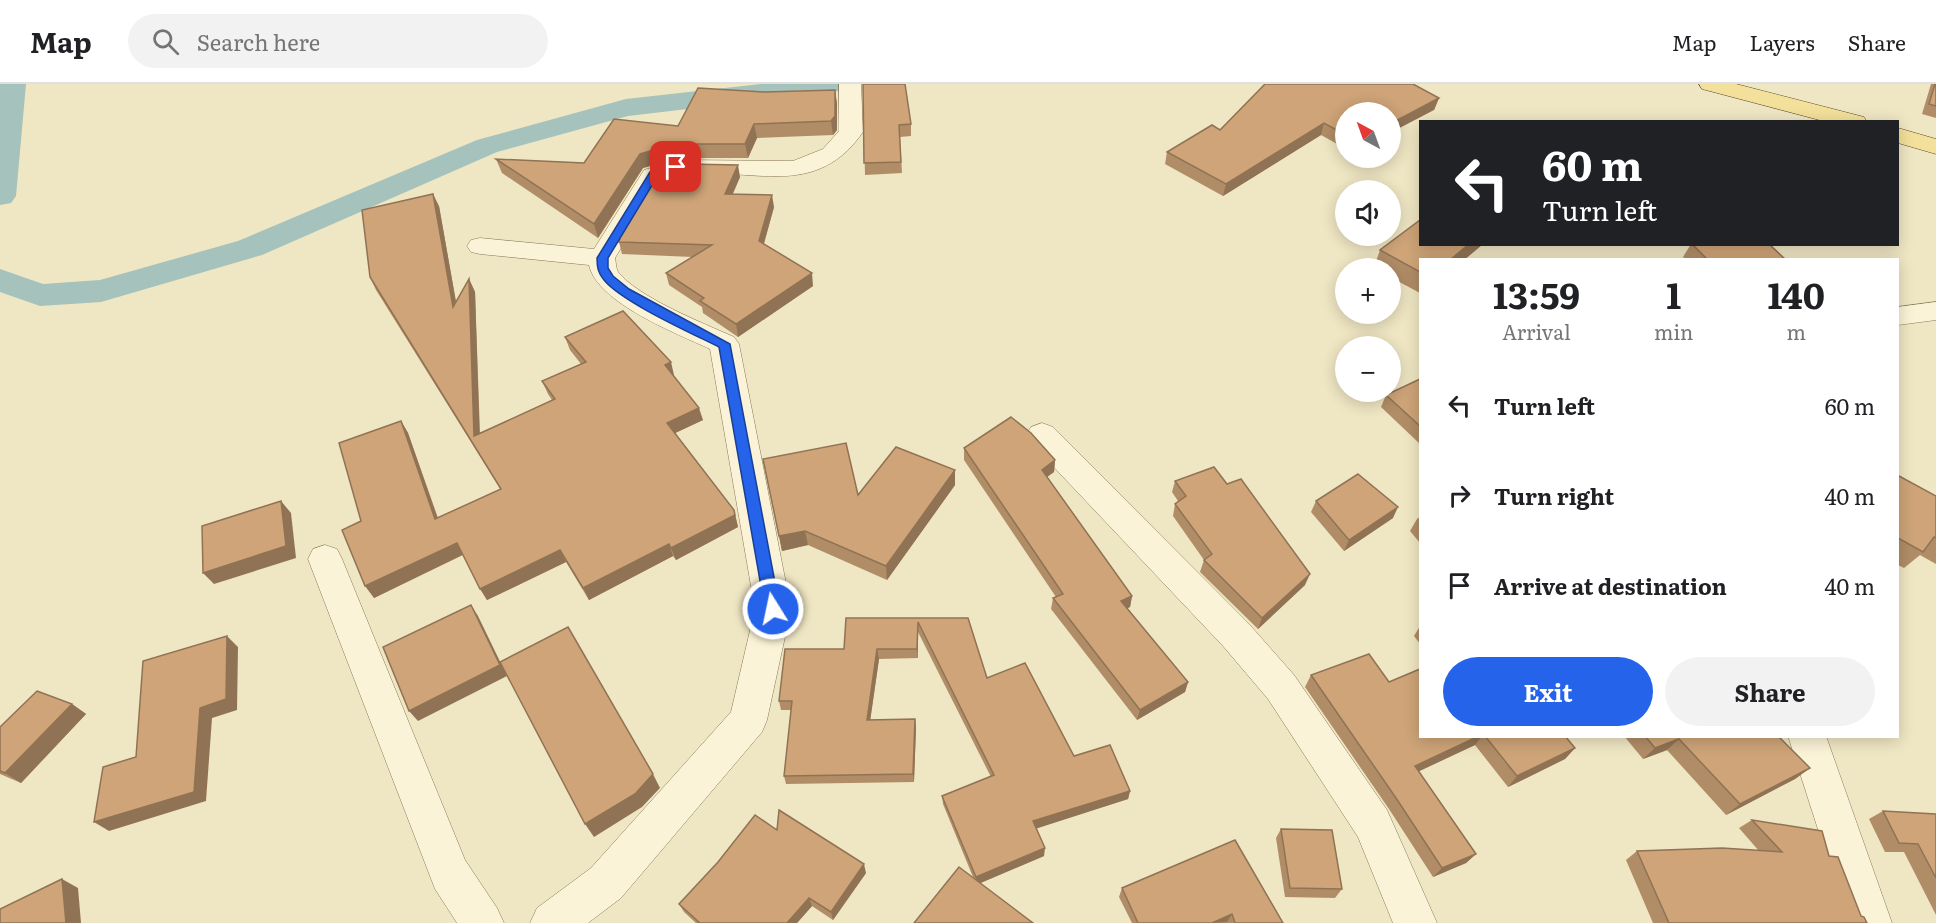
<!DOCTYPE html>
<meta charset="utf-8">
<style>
body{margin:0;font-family:Literata,serif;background:#f2f2f2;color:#202124;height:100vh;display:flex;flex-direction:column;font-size:22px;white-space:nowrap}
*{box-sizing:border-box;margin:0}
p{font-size:20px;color:#757577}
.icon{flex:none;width:33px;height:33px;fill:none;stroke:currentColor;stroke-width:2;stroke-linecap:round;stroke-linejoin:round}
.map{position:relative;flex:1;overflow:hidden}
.sheet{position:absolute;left:1419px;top:174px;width:480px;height:480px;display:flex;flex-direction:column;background:#fff;border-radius:0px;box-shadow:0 3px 15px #0003}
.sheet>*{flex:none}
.hud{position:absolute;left:1419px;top:36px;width:480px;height:126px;border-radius:0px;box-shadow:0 3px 15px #0003;background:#202124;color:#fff;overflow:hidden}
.needle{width:39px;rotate:319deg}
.buttons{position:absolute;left:1335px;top:18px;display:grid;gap:12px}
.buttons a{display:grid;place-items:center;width:66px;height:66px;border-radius:50%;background:#fff;box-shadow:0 3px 15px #0003;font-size:30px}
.pin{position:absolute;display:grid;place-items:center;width:51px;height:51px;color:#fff;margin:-26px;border-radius:12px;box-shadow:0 3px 9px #0006}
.me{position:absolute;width:66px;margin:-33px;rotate:350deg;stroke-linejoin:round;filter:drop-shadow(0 0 4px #0008)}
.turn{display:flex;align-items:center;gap:21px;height:126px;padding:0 24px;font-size:27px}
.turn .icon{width:78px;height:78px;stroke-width:2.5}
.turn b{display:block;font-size:42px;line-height:51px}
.eta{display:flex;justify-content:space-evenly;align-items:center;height:102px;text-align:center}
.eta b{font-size:36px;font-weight:700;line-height:42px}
.primary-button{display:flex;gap:12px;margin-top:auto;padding:12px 24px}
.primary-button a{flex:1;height:69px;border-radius:36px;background:#2563eb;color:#fff;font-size:24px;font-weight:700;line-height:69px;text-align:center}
.primary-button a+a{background:#f2f2f2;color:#202124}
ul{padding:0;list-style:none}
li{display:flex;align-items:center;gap:18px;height:90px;padding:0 24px}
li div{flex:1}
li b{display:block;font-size:22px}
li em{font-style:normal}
header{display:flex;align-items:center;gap:36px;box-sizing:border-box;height:84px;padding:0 30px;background:#fff;border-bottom:2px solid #e0e0e0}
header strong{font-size:28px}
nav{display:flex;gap:33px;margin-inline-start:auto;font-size:21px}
.search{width:420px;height:54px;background:#f2f2f2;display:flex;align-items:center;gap:15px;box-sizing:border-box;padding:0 21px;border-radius:33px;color:#757577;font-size:22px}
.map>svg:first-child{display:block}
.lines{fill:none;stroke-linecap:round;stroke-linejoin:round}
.canal{fill:#a5c2bc;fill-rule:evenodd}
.minor-casing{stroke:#8a7859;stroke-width:1}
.major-casing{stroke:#58452e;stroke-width:1}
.minor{fill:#faf3d7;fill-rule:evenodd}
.major{fill:#f3e09a;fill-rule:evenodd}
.wall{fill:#b18d67}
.shaded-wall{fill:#907354}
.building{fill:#cea478;stroke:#907354;stroke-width:1.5}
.route{fill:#2563eb;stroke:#184099;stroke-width:1.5}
</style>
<header>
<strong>Map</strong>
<div class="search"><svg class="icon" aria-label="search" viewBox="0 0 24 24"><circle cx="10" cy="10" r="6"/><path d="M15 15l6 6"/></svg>Search here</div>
<nav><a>Map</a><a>Layers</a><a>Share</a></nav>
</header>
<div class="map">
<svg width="1936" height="839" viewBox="0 0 1936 839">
<rect width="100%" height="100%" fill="#efe6c3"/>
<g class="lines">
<g class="canal">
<polygon points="0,0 26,0 16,112 11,119 0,121"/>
<polygon points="761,0 847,0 843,6 833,8 628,32 497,68 262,171 101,218 40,222 0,208 0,185 43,200 100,196 238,157 477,56 626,15"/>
</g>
<defs>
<g id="minor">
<path d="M 839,0 L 861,0 L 863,48 C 809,126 735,72 662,96 L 615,174 C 616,179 616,184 618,188 C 639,214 703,239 734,253 L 739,260 L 791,525 L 767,636 L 762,648 L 621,814 L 588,839 L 530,839 L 537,824 L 591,784 L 731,628 L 755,525 L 710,265 C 678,250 597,219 589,181 L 480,170 L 471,168 L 467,162 L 471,156 L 480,154 L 594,165 L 644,86 L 677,76 L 793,77 L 823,65 L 839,47 Z"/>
<polygon points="1936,218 1936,236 1898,241 1898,223"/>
<polygon points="1042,339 1053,343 1249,540 1294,591 1387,726 1437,839 1393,839 1358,753 1268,615 1223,562 1031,359 1026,351 1031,343"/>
<polygon points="325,461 337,465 342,475 465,776 497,824 504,839 457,839 435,805 308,475 313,465"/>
<polygon points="1790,652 1826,652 1892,839 1848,839 1789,655"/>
</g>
<g id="major">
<polygon points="1699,0 1736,0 1864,33 1867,38 1827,38 1702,5"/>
<polygon points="1898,44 1936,55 1936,70 1898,59"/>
</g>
</defs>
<use href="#minor" class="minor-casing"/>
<use href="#major" class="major-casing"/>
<use href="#minor" class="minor"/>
<use href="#major" class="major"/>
</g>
<g class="wall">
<polygon points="863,0 911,40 911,52 900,53 902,89 865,91"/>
<polygon points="1931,0 1936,0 1936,34 1922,30"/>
<polygon points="835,6 837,20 837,46 833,51 757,54 748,74 677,74 643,84 598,154 502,89 496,75 584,79 678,42"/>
<polygon points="1439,14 1434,26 1346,28 1346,65 1321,51 1223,112 1165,80 1167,68 1220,46"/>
<polygon points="740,93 733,110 774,123 764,160 813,202 738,253 703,229 702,223 669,201 666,189 693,173 622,170 619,158"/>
<polygon points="439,122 456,218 469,195 475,208 480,349 552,316 548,310 542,297 581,280 570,266 565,253 674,291 673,292 703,336 675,349 734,426 738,443 676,476 673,472 589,516 566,478 487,516 463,471 374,514 361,437 401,337 408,349 438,434 501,406 376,206 370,193"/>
<polygon points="1420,160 1483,160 1464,176 1420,176 1420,209 1390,193 1390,184 1376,184 1374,183 1380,166"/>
<polygon points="1691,160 1786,176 1687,176 1683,173"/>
<polygon points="1420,295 1420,360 1381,323 1386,311"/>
<polygon points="964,364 1055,376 1054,388 1047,393 1132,512 1130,523 1127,524 1188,598 1185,608 1137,636 1051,525 1053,514 1056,513 964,376"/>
<polygon points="955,386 955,401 887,496 808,461 782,467 779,452 858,411"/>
<polygon points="1898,394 1936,412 1936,480 1920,471 1904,484 1898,481"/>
<polygon points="1175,397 1305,501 1258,545 1200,488 1204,476 1173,432 1175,420 1178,417 1172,408"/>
<polygon points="1316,417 1393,434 1344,467 1311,428"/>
<polygon points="1420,433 1420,459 1410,447 1417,435"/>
<polygon points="846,534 968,534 987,594 1074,672 1130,707 1128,715 1036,744 1044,772 980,799 973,793 943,720 942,712 991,693 918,548 918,574 879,575 870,636 915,635 916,644 914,698 786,700 784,692 791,626 781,626 779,617 844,565"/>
<polygon points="1420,542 1420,560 1414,552"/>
<polygon points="1311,591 1420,652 1565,652 1575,664 1565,675 1508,703 1475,661 1418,687 1476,770 1466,779 1433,793 1389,725 1305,603"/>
<polygon points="72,620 86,630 21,699 0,690 0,643"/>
<polygon points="1624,652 1778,652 1810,684 1795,695 1726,731 1667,666 1643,675"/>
<polygon points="1883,727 1936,730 1936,831 1904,768 1885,768 1869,735"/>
<polygon points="1752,736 1829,772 1861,832 1867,839 1653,839 1626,776 1637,767 1759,767 1739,744"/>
<polygon points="1281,745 1342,805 1335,814 1285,813 1276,754"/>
<polygon points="777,746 866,789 833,836 812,822 797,839 696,839 684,828 679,820"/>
<polygon points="1122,804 1283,839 1132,839 1119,813"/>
</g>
<g class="shaded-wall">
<polygon points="835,6 837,20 837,46 833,51 831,37"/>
<polygon points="1439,14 1434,26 1390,49 1390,40"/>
<polygon points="1324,39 1321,51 1223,112 1226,100"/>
<polygon points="754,40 757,54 748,74 745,60"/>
<polygon points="674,60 677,74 643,84 598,154 594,140 640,70"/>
<polygon points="738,81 740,93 727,122 725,110"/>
<polygon points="433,110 439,122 459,235 453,223"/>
<polygon points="772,111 774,123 761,169 759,157"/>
<polygon points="1469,160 1483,160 1464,176 1450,176"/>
<polygon points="812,189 813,202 738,253 736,240"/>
<polygon points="469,195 475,208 480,364 474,352"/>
<polygon points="671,278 674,291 669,294 665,281"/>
<polygon points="699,324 703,336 671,351 667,339"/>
<polygon points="401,337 408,349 442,447 435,435"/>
<polygon points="1055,376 1054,388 1041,397 1042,386"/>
<polygon points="955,386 955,401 887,496 886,482"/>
<polygon points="281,417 291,429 296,474 214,500 203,489"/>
<polygon points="1398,423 1393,434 1344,467 1349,456"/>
<polygon points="734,426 738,443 676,476 671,464"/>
<polygon points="805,447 808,461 782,467 779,452"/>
<polygon points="457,459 464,470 374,514 365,502"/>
<polygon points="669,460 673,472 589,516 583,504"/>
<polygon points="560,466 566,478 487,516 480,505"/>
<polygon points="1310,490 1305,501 1258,545 1262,534"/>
<polygon points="1132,512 1130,523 1119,528 1121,517"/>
<polygon points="471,521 478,532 507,592 418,637 409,627"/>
<polygon points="918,538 918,574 917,565"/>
<polygon points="227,552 238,563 237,626 212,634 206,717 109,747 94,738"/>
<polygon points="877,565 879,575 869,645 867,636"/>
<polygon points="1188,598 1185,608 1137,636 1140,626"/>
<polygon points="72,620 86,630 21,699 5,689"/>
<polygon points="915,635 916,644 914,698 913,690"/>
<polygon points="1479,652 1482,652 1475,661 1407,693 1415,682"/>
<polygon points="1679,655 1667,666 1643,675 1655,664"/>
<polygon points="1575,664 1565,675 1508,703 1517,692"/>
<polygon points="1810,684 1795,695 1726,731 1740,720"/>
<polygon points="653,690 660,704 642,723 594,753 585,740"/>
<polygon points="1130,707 1128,715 1032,746 1033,737"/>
<polygon points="1045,764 1044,772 976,801 976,793"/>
<polygon points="1476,770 1466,779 1433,793 1442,784"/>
<polygon points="864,780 866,789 833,836 831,828"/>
<polygon points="62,795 78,804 81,839 66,839"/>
<polygon points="809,814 812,822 797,839 787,839"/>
<polygon points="1232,830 1227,838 1212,839"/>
</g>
<g class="building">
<polygon points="863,0 905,0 911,40 899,41 901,78 864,79"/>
<polygon points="1265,0 1413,0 1439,14 1390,40 1390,28 1346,28 1346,51 1324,39 1226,100 1167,68 1212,41 1220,46"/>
<polygon points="1935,0 1936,0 1936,22 1929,20"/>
<polygon points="698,4 765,8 835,6 835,32 831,37 754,40 745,60 674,60 640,70 594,140 496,75 584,79 614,35 678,42"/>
<polygon points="687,80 738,81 725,110 772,111 759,157 812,189 736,240 700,217 704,214 666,189 712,161 619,158 621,150 660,86"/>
<polygon points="433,110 453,223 469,195 474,352 555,315 542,297 586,278 565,253 623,227 671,278 665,281 699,324 667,339 734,426 735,431 671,464 669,460 583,504 560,466 480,505 457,459 365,502 342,446 361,437 339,359 401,337 435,435 501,405 370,193 362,126"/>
<polygon points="1420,136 1420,160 1469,160 1450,176 1420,176 1420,188 1380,166"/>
<polygon points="1692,160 1769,160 1786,176 1708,176"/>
<polygon points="1420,295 1420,342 1386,311"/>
<polygon points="1011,333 1031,349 1055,376 1042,386 1132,512 1121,517 1188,598 1140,626 1053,514 1063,510 964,364"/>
<polygon points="846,359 858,411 896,363 955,386 886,482 805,447 779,452 763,375"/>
<polygon points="1214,383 1227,400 1241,395 1310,490 1262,534 1204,476 1212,470 1175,420 1186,412 1175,397"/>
<polygon points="1358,390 1398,423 1349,456 1316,417"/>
<polygon points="1899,392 1936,412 1936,454 1934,453 1923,468 1898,454 1898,394"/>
<polygon points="281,417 286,462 203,489 202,442"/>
<polygon points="471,521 500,581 409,627 383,563"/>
<polygon points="846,534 968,534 987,594 1025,579 1074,672 1110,661 1130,707 1033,737 1045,764 976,793 942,712 994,691 918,538 917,565 877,565 867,636 915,635 913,690 784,692 792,617 779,617 785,565 844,565"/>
<polygon points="568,543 653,690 635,710 585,740 500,578"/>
<polygon points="227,552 226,615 200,624 194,708 94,738 103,683 136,673 143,577"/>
<polygon points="1369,570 1389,598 1420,585 1420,652 1479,652 1415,682 1476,770 1442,784 1396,714 1311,591"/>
<polygon points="37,607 72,620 5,689 0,687 0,643"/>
<polygon points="1485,652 1565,652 1575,664 1517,692"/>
<polygon points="1645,652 1778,652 1810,684 1740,720 1679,655 1655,664"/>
<polygon points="779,726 864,780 831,828 809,814 787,839 700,839 679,820 718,778 755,731 777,746"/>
<polygon points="1883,727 1936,730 1936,794 1918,760 1899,759"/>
<polygon points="1752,736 1822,747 1829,772 1838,773 1861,832 1864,833 1867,839 1669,839 1637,767 1722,764 1782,768"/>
<polygon points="1281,745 1332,746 1342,805 1290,804"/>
<polygon points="1235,756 1283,839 1235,839 1232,830 1212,839 1138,839 1122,804"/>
<polygon points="959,783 1033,839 914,839"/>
<polygon points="62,795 66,839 0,839 0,825"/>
</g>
<path class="route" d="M 676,80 L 680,81 L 680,86 L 657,93 L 608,174 L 608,184 L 613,192 L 629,205 L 730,260 L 780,525 L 778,530 L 773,531 L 767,530 L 765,525 L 719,263 C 691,249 622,218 604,196 C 598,189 597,183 597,174 L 650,88 Z"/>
</svg>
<div class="buttons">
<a><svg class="needle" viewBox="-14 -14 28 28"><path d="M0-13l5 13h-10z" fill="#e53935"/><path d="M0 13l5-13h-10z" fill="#757577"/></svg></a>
<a><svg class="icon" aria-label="sound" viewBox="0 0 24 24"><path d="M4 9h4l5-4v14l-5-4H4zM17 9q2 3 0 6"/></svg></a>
<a>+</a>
<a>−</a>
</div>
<div class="pin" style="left:676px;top:83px;background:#d93025"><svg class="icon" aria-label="arrive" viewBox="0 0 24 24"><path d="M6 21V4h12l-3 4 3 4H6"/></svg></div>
<svg class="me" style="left:773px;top:525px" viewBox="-20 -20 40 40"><circle r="17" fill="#2563eb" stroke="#fff" stroke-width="3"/><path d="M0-11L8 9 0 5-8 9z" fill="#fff"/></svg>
<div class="hud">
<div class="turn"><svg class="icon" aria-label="left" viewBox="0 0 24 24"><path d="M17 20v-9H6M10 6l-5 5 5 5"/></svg><div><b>60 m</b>Turn left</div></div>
</div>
<section class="sheet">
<div class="eta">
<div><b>13:59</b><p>Arrival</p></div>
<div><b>1</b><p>min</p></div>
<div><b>140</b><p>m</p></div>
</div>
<ul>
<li><svg class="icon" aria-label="left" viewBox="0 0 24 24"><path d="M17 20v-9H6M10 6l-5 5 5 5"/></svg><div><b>Turn left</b></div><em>60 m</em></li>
<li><svg class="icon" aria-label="right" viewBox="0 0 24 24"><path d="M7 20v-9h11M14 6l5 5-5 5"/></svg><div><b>Turn right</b></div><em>40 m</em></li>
<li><svg class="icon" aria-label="arrive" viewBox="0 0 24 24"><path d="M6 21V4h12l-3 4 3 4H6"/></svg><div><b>Arrive at destination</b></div><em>40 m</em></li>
</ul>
<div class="primary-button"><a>Exit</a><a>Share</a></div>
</section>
</div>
